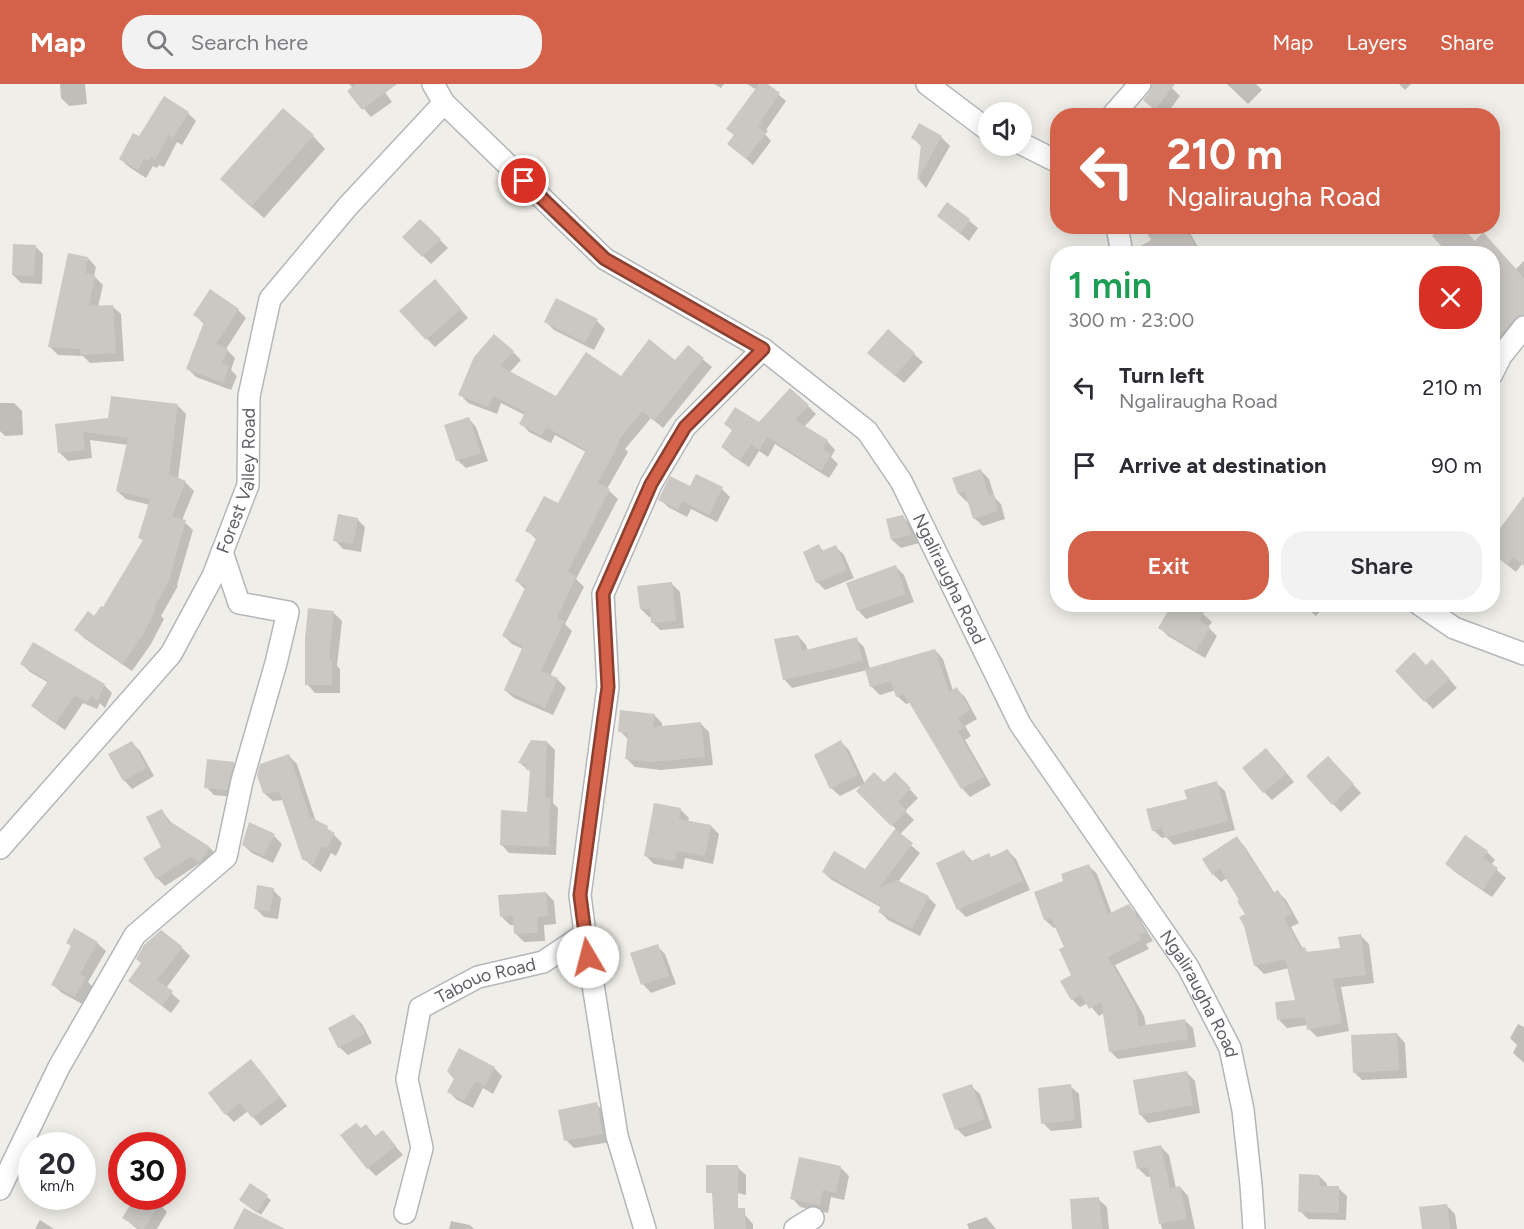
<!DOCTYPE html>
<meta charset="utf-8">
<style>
body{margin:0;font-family:Figtree,sans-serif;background:#f2f2f3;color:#2b2b33;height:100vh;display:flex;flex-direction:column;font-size:22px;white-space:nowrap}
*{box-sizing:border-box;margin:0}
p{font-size:20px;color:#7c7c81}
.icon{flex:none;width:33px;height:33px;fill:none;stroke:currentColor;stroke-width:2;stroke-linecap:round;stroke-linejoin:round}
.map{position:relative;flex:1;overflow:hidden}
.drawer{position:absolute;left:1050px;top:162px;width:450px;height:366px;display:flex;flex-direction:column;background:#fff;border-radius:24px;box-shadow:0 3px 15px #0003}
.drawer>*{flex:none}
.banner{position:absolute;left:1050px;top:24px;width:450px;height:126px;border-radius:24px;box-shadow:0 3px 15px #0003;background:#d46149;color:#fff;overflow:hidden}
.tools{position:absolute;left:978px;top:18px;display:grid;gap:12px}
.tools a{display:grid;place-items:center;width:54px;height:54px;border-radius:50%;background:#fff;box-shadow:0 3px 15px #0003;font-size:30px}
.speed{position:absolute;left:18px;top:1048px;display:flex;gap:12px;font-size:30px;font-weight:700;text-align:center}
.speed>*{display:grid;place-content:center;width:78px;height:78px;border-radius:50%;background:#fff;box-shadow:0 3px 15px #0003;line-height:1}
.speed small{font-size:15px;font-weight:400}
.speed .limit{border:9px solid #d22;background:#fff;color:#111}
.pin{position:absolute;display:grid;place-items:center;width:51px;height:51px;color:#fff;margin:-26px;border:3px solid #fff;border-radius:50%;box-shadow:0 2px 6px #0007}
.me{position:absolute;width:66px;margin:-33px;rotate:352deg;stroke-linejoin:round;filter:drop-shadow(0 0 4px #0008)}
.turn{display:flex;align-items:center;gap:21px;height:126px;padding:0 18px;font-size:27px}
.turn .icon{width:78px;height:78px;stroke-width:2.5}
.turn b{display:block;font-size:42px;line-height:51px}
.round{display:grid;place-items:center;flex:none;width:63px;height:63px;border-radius:24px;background:#f2f2f3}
.summary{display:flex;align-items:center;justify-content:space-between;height:102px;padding:0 18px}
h1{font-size:36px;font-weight:600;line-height:45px;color:#1e9e55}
.primary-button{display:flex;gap:12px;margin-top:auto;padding:12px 18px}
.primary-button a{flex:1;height:69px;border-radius:24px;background:#d46149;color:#fff;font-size:24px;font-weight:600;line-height:69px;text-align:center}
.primary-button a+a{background:#f2f2f3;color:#2b2b33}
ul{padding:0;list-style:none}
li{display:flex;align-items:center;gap:18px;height:78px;padding:0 18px}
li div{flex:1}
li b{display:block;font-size:22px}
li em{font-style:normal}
header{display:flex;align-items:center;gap:36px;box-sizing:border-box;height:84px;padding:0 30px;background:#d46149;color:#fff}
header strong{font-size:28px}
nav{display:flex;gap:33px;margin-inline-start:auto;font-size:21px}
.search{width:420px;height:54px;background:#f2f2f3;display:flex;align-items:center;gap:15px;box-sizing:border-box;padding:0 21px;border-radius:24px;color:#7c7c81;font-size:22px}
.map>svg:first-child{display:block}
.shadow{fill:#0003}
.building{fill:#cbc8c4}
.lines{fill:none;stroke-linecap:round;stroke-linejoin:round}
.minor-casing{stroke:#b4b6ba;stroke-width:24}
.minor{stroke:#fff;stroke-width:21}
.route-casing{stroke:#8a3f2f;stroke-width:15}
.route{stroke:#d46149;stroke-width:10}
.labels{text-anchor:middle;stroke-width:4.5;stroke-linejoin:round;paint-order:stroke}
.street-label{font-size:18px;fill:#5f6166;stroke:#fff}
</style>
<header>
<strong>Map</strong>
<div class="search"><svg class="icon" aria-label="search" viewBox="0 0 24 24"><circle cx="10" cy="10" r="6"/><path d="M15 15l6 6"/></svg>Search here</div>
<nav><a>Map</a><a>Layers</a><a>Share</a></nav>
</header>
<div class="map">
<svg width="1524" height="1145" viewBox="0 0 1524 1145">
<rect width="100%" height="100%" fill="#efeee8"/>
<g class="shadow">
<polygon points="60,0 85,0 87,20 69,22 61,14"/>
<polygon points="349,0 379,0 392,18 371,33 349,7 353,4"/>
<polygon points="714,0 724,0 721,4"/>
<polygon points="747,0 766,0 786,17 766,46 768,47 765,50 771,57 753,81 729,60 735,52 757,6"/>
<polygon points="1153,0 1172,0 1170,2 1180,12 1165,32 1161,32 1144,16 1154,2"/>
<polygon points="1227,0 1256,0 1262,6 1248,20"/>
<polygon points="1399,0 1411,0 1405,6"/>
<polygon points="188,29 196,37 182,61 177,58 164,83 159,81 157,84 153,82 146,94 129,83 120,75 140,54"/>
<polygon points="920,41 941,53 950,62 926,104 919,96 922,63 913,54"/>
<polygon points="313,52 325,65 264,134 234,108"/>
<polygon points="948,120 978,144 969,157 939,132"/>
<polygon points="421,137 448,164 431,180 404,153"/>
<polygon points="1148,142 1186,142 1202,170 1149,170 1153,157"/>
<polygon points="1483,150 1516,185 1524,177 1524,243 1492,287 1492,170 1445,168 1448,166 1475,159"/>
<polygon points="35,162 43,170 42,200 21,199 13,191"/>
<polygon points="1261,162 1268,170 1253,170"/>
<polygon points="88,174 96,183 94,192 103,201 98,223 112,222 121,230 124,277 90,279 83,272 58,271 50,263"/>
<polygon points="1058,189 1058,203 1053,191"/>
<polygon points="444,206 468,234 435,263 427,255"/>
<polygon points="210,208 238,226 246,234 226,265 235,274 231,286 237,292 231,306 196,293 188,285 204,240 195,231"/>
<polygon points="545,237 597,237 605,245 594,266 554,246"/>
<polygon points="888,247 923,278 904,299 878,277"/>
<polygon points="688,263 712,283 663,344 651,334 625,365 628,368 607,405 618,415 576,495 584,503 565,540 572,547 550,592 557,595 566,604 553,631 514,614 505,606 523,565 512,560 504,552 526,506 517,497 537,456 527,446 558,421 586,368 555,351 551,359 529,348 521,339 525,331 501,319 497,330 468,319 460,310 513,268 521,276 509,289 556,314 676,278"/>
<polygon points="0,319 14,319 22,327 23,351 5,352 0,347"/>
<polygon points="178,322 186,330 178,395 185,398 194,407 182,436 193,446 177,501 178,502 161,532 164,535 151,560 132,587 84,554 76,546 103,525 144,457 140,454 150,421 126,415 117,407 128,361 90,356 92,374 68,377 60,369 57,341 109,336"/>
<polygon points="808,322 816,330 804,343 827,357 835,366 831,373 838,380 829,394 775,360 768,373 759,367 749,383 731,371 723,363 733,347 725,340 759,340"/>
<polygon points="468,334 476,343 488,377 466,384 457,376"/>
<polygon points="981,387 989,395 995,414 1001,420 1005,435 983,442 974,434 970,417 967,418 959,410"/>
<polygon points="691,404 722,405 730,413 717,438 691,425 687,433 668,423 660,415"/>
<polygon points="1524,430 1524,482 1522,480 1516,488 1496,472"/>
<polygon points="903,433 911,441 919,459 901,464 892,456"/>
<polygon points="357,435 365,443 361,468 343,465 335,456"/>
<polygon points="819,462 824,468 836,463 844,471 854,494 825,506 817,498"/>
<polygon points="896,483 904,491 914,518 866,535 858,526"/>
<polygon points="672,500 680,508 684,544 660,546 652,538 652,533 649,533 641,525"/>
<polygon points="1188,520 1203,530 1212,538 1208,543 1217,552 1205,574 1168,552 1160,544"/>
<polygon points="1301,520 1325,520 1316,532"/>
<polygon points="333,528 342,537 337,582 340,585 340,609 315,609 307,600"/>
<polygon points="798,552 806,561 808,567 856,555 864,563 870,585 935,566 943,575 953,607 956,605 965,613 977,635 965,642 971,652 965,656 991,701 970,713 962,704 911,618 906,620 897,612 896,606 880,611 871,602 867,586 792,604 784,595"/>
<polygon points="22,580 104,601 112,609 105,624 100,619 97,625 83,619 65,646 42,630 33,622 49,599 30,588"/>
<polygon points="1426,583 1440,585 1457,604 1433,625 1397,587"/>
<polygon points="654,631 662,639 662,644 701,640 709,648 713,681 661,686 635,683 627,675 628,655 620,647"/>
<polygon points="547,658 555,666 553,719 558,724 556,771 509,769 501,760 529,729 531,688 520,679"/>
<polygon points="841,658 849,666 865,700 884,701 895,690 918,714 905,727 914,736 899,751 920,769 898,798 928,813 936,821 920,852 888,836 880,828 882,824 832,796 823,788 866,786 896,745 858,707 864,700 840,712 831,704"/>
<polygon points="132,659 140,667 154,692 132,705 124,696"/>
<polygon points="289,672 297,680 316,738 327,744 342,759 336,772 331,769 321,788 313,783 304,775 284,716 273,717 264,709"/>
<polygon points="1274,674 1294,698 1272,716 1264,708"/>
<polygon points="234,679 242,687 235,713 214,711 206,703"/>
<polygon points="1336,682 1361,709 1341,728 1333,720"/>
<polygon points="1216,699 1225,707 1235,746 1174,761 1166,753 1162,754 1153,746 1189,716"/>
<polygon points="680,725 689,734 688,738 711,742 719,750 713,780 685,774 683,785 654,780 646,772"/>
<polygon points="162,727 173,741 210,764 218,772 208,786 199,780 165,802 157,794 163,764"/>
<polygon points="274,752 282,760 273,779 252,769 243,761"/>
<polygon points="1237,754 1245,763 1275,810 1278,808 1286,816 1299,839 1291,843 1303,865 1309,869 1341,865 1361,852 1369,860 1374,899 1341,903 1349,947 1317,953 1309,945 1308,941 1287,944 1279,936 1297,917 1289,884 1264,890 1256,882 1246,841 1247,830 1242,816 1227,794 1221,798 1213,790"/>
<polygon points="1008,767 1016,775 1030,806 966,833 958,825 964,768 973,778 992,774"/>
<polygon points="1487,768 1495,776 1491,781 1506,794 1492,813 1455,788 1447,780"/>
<polygon points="1089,782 1097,790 1112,830 1129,822 1137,830 1153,857 1146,860 1149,865 1115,881 1144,932 1146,942 1184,936 1193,944 1196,963 1118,975 1110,967 1104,929 1099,932 1088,919 1080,923 1072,915 1073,891 1066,864 1057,843 1054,844 1045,836 1065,798"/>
<polygon points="273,806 281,814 278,835 264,833 256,825"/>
<polygon points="546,809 554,817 556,840 544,841 545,857 524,858 516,850 515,841 510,841 502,833"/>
<polygon points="75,846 97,859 106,867 88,898 93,903 84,921 62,909 53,901 72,863"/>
<polygon points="657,862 665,870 676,900 651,909 643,900 632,870"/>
<polygon points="182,864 190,872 166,904 180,917 171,929 129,896"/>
<polygon points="354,932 362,940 372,959 348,971 339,963"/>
<polygon points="1518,940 1524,943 1524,979 1513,969 1517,961 1510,954"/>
<polygon points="1397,950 1405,959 1407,994 1362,996 1354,988"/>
<polygon points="494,984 502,992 493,1010 483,1004 473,1024 457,1016 449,1008 455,995"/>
<polygon points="259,985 287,1022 261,1042 248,1027 234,1038 226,1030"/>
<polygon points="1186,988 1195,997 1200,1029 1148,1039 1140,1030"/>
<polygon points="971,1002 980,1010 992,1044 965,1053 957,1045"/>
<polygon points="1070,1002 1079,1010 1082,1044 1051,1047 1043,1039"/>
<polygon points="596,1020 604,1028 610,1058 574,1064 566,1056"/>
<polygon points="366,1042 376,1053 383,1048 403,1071 376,1092 368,1084 361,1046"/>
<polygon points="1161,1063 1169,1071 1176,1104 1180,1103 1188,1112 1195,1145 1162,1145 1151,1092 1147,1093 1139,1085"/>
<polygon points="737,1083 746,1091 746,1111 716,1104"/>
<polygon points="841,1084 849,1092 844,1116 831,1113 828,1129 800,1123 792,1114"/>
<polygon points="1319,1092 1327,1100 1327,1103 1338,1104 1347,1112 1346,1136 1308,1135 1300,1127"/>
<polygon points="250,1101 271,1116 261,1131 241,1116"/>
<polygon points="137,1113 147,1113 159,1120 167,1128 157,1145 137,1145 124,1134"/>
<polygon points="1098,1115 1107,1123 1109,1145 1074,1145"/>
<polygon points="1447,1122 1455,1130 1457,1145 1423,1145"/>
<polygon points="745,1131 753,1140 753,1145 715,1145"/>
<polygon points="986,1133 996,1145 969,1145 967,1140"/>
<polygon points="40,1136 54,1145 35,1145"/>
<polygon points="451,1137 470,1141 474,1145 449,1145"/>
</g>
<g class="building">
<polygon points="356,0 397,0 362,26 347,7"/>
<polygon points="759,0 768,0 780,9 760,38 762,39 758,43 766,49 746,75 727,60 734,51 726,45"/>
<polygon points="1152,0 1175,0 1155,26 1143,16 1150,8"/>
<polygon points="164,12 189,28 173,54 169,51 155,76 151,73 149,77 144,75 138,86 119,75 133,49 139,52"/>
<polygon points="283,24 314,51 251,123 220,95"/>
<polygon points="919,39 942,52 917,97 921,60 911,54"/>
<polygon points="947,118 970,135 960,150 937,132"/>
<polygon points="420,135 441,155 422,173 402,153"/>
<polygon points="1143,142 1184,142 1197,164 1188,170 1134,170 1134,166 1151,156"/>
<polygon points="1443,142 1461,142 1475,157 1483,148 1524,194 1524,231 1514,235 1492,262 1492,170 1449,170 1432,152"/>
<polygon points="13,160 36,161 34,192 12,191"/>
<polygon points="68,169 88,173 85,189 95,191 89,222 113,221 116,269 80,271 80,265 48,263"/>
<polygon points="435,195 461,225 426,256 399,227"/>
<polygon points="210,205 239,225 216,260 228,265 222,279 229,282 223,299 186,285 204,238 193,231"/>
<polygon points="556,214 598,235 585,259 544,238"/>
<polygon points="888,245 915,269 895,292 867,269"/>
<polygon points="494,250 514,267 500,282 556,312 586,268 621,292 649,255 675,276 688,261 704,274 654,337 642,327 618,357 620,358 598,399 610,405 568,487 576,493 557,534 564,537 541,587 558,594 545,624 504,606 523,562 502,552 526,502 515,497 537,453 525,447 544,412 558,419 586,366 546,343 542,352 519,340 525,328 493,312 488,323 458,311 474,273"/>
<polygon points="790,304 809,321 795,336 828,356 823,365 831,371 821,387 767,353 759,366 751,360 740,376 721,363 732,346 724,340 735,323 759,338"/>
<polygon points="111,312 178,320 169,390 186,397 172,432 186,436 170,492 171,493 154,524 156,525 143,551 123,580 74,546 88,527 94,532 101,522 103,523 143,456 138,454 150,415 116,407 128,354 83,348 85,366 58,369 55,340 108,334"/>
<polygon points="469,333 481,369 456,377 444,341"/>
<polygon points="981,385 989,412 993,410 998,427 973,435 965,408 958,410 952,394"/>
<polygon points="696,390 723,403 709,431 682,417 678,426 658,416 670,392 690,402"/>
<polygon points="1524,412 1524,481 1513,473 1508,481 1492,470 1492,455"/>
<polygon points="338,430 358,434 353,460 333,457"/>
<polygon points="903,431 912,451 891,456 886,435"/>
<polygon points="819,460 822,467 836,461 847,486 816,499 803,468"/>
<polygon points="896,481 906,510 857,527 846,499"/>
<polygon points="672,498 676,537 651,539 650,525 640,525 637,502"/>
<polygon points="1172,520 1191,520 1204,528 1200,537 1210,543 1196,567 1158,544"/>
<polygon points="308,524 334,527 329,575 332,575 332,601 305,601 305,554"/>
<polygon points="798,551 802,567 857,553 863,577 825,587 783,596 774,555"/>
<polygon points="33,558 105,600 97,617 91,612 88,618 74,612 56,639 31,622 48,597 20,580"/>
<polygon points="935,565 949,608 957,603 970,626 958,634 964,644 958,647 984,693 961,705 904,610 896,613 891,597 870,603 865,585"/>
<polygon points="1414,568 1426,581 1432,575 1450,595 1424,618 1395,587"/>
<polygon points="620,626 655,630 653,643 701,638 705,673 652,678 625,675 628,649 618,648"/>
<polygon points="531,656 547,657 545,714 550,714 549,763 500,761 501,726 527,728 530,686 526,686 526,680 518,679"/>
<polygon points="841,656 858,691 830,705 814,671"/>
<polygon points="132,657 147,684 123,697 108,670"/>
<polygon points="1266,664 1287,689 1263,709 1242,684"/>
<polygon points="289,670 310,733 328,742 327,745 335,749 327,764 322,762 313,781 302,775 279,707 270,710 263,709 257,691 260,680"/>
<polygon points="1328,672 1354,700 1332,721 1306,692"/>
<polygon points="207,675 234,678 227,706 204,704"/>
<polygon points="874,688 884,698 895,688 911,704 898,718 907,727 891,742 856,707"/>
<polygon points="1217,697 1228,737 1164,754 1162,744 1152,747 1146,725 1187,715 1184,706"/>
<polygon points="654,719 681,724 679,735 711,741 705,772 677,767 675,777 644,772"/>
<polygon points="162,725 170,741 171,738 210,763 200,779 190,773 156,795 143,774 161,763 146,733"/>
<polygon points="249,738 275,750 264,772 242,761"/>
<polygon points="895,745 913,759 880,803 897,796 929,812 912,845 878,828 881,822 822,788 834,767 865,785"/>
<polygon points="1465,751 1488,767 1483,774 1498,784 1483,806 1445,780"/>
<polygon points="1237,752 1273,809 1278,806 1292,830 1284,834 1301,864 1305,863 1306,868 1340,864 1338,853 1361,850 1366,891 1333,895 1342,939 1307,946 1305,933 1277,936 1275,918 1295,916 1285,875 1254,882 1244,842 1239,833 1245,830 1237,817 1239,816 1220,785 1212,791 1202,775"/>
<polygon points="1008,765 1023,797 957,826 936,779 964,766 969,778 989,769 991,773"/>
<polygon points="1089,780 1108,830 1129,820 1146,848 1139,851 1141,856 1108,873 1136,923 1139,942 1185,935 1188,955 1109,968 1101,918 1089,925 1081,911 1071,916 1060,897 1071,891 1059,865 1064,863 1051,834 1044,836 1034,808 1063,797 1061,790"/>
<polygon points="257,801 274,804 270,828 254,825"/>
<polygon points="546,808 548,832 537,833 538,849 514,850 513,832 500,833 498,811"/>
<polygon points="74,844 98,858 80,890 86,893 75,913 51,901 71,862 66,859"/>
<polygon points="161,846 183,863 157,896 173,907 162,922 128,897 141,879 136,875 144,861"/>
<polygon points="658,860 669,892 641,901 630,869"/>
<polygon points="354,930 365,950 338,964 328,944"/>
<polygon points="1397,949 1399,986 1353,989 1351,951"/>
<polygon points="459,964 495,983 485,1002 475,997 464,1017 447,1008 454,995 447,987"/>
<polygon points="251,975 280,1013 252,1034 240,1019 225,1031 208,1009"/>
<polygon points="1187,987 1193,1021 1139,1031 1133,996"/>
<polygon points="972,1000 985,1035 955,1046 942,1010"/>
<polygon points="1071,1000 1075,1036 1041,1040 1038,1004"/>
<polygon points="597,1018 603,1050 564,1057 558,1026"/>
<polygon points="356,1039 361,1044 366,1040 375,1052 383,1046 396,1062 367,1085 340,1051"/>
<polygon points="1161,1061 1170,1104 1180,1102 1187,1135 1159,1140 1148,1083 1137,1085 1133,1067"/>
<polygon points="799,1073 841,1082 836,1109 823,1106 820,1121 790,1115"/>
<polygon points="706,1081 738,1081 738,1124 745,1124 746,1145 714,1145 712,1109 706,1109"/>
<polygon points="1299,1090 1319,1091 1320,1102 1339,1102 1339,1129 1298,1128"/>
<polygon points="250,1099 268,1111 257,1129 239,1116"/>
<polygon points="135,1113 150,1113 160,1119 144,1145 140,1145 122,1134"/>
<polygon points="1099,1113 1102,1145 1072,1145 1070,1115"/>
<polygon points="1447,1120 1450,1145 1422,1145 1419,1123"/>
<polygon points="244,1124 285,1145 233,1145"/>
</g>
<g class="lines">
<defs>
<g id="minor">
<path id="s1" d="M 433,0 L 444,19 L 605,175 L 763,265 L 867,347 L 901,397 L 1020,640 L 1188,883 L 1230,964 L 1243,1026 L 1251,1101 L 1254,1145"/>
<polyline points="927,0 988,46"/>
<polyline points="1112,32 1140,0"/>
<polyline points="1022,60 1058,78"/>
<polyline points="1117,142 1122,170"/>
<polyline points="1492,290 1501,272 1524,243"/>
<polyline points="1419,520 1454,544 1524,570"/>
<path id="s2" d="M 0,764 L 171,570 L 213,492 L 248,401 L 249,312 L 270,215 L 348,122 L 444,19"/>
<polyline points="585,850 617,1052 645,1145"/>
<polyline points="0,1105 59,983 135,851 226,773 242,697 276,579 288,528 239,519 222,468"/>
<path id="s3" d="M 405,1129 L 422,1064 L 407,995 L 420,924 L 478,893 L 543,878 L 585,850 L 580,811 L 608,603 L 603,510 L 651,400 L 685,343 L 763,265"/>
<polyline points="795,1145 813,1134"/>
</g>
</defs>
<use href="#minor" class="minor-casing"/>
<use href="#minor" class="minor"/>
</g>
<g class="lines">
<defs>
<polyline id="route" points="524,97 605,175 763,265 685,343 651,400 603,510 608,603 580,811 588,873"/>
</defs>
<use href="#route" class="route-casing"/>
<use href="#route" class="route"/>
</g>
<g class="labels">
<g class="street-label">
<text dy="6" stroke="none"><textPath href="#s2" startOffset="447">Forest Valley Road</textPath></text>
<text dy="6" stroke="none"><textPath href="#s1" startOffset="730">Ngaliraugha Road</textPath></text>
<text dy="6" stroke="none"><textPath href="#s3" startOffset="282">Tabouo Road</textPath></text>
<text dy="6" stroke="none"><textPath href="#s1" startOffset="1216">Ngaliraugha Road</textPath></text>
</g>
</g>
</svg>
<div class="tools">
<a><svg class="icon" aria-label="sound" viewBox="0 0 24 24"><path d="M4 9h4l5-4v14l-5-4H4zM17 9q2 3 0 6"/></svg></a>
</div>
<div class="speed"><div>20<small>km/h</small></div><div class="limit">30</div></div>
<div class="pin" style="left:524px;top:97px;background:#d93025"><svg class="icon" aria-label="arrive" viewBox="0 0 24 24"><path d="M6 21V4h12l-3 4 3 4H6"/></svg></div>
<svg class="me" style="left:588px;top:873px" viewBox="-20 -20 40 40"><circle r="19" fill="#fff"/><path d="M0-13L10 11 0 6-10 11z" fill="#d46149"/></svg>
<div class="banner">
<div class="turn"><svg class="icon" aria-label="left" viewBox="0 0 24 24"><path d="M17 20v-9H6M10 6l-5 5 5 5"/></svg><div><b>210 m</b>Ngaliraugha Road</div></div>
</div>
<section class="drawer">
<div class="summary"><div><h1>1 min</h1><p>300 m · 23:00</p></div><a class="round" style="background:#d93025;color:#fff"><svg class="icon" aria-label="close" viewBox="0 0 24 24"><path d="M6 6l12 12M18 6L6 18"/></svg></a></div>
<ul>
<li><svg class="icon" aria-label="left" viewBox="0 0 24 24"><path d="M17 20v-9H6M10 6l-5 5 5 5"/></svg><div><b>Turn left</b><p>Ngaliraugha Road</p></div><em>210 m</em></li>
<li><svg class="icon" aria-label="arrive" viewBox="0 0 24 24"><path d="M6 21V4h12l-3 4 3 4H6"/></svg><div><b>Arrive at destination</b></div><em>90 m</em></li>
</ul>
<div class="primary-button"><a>Exit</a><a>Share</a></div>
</section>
</div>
